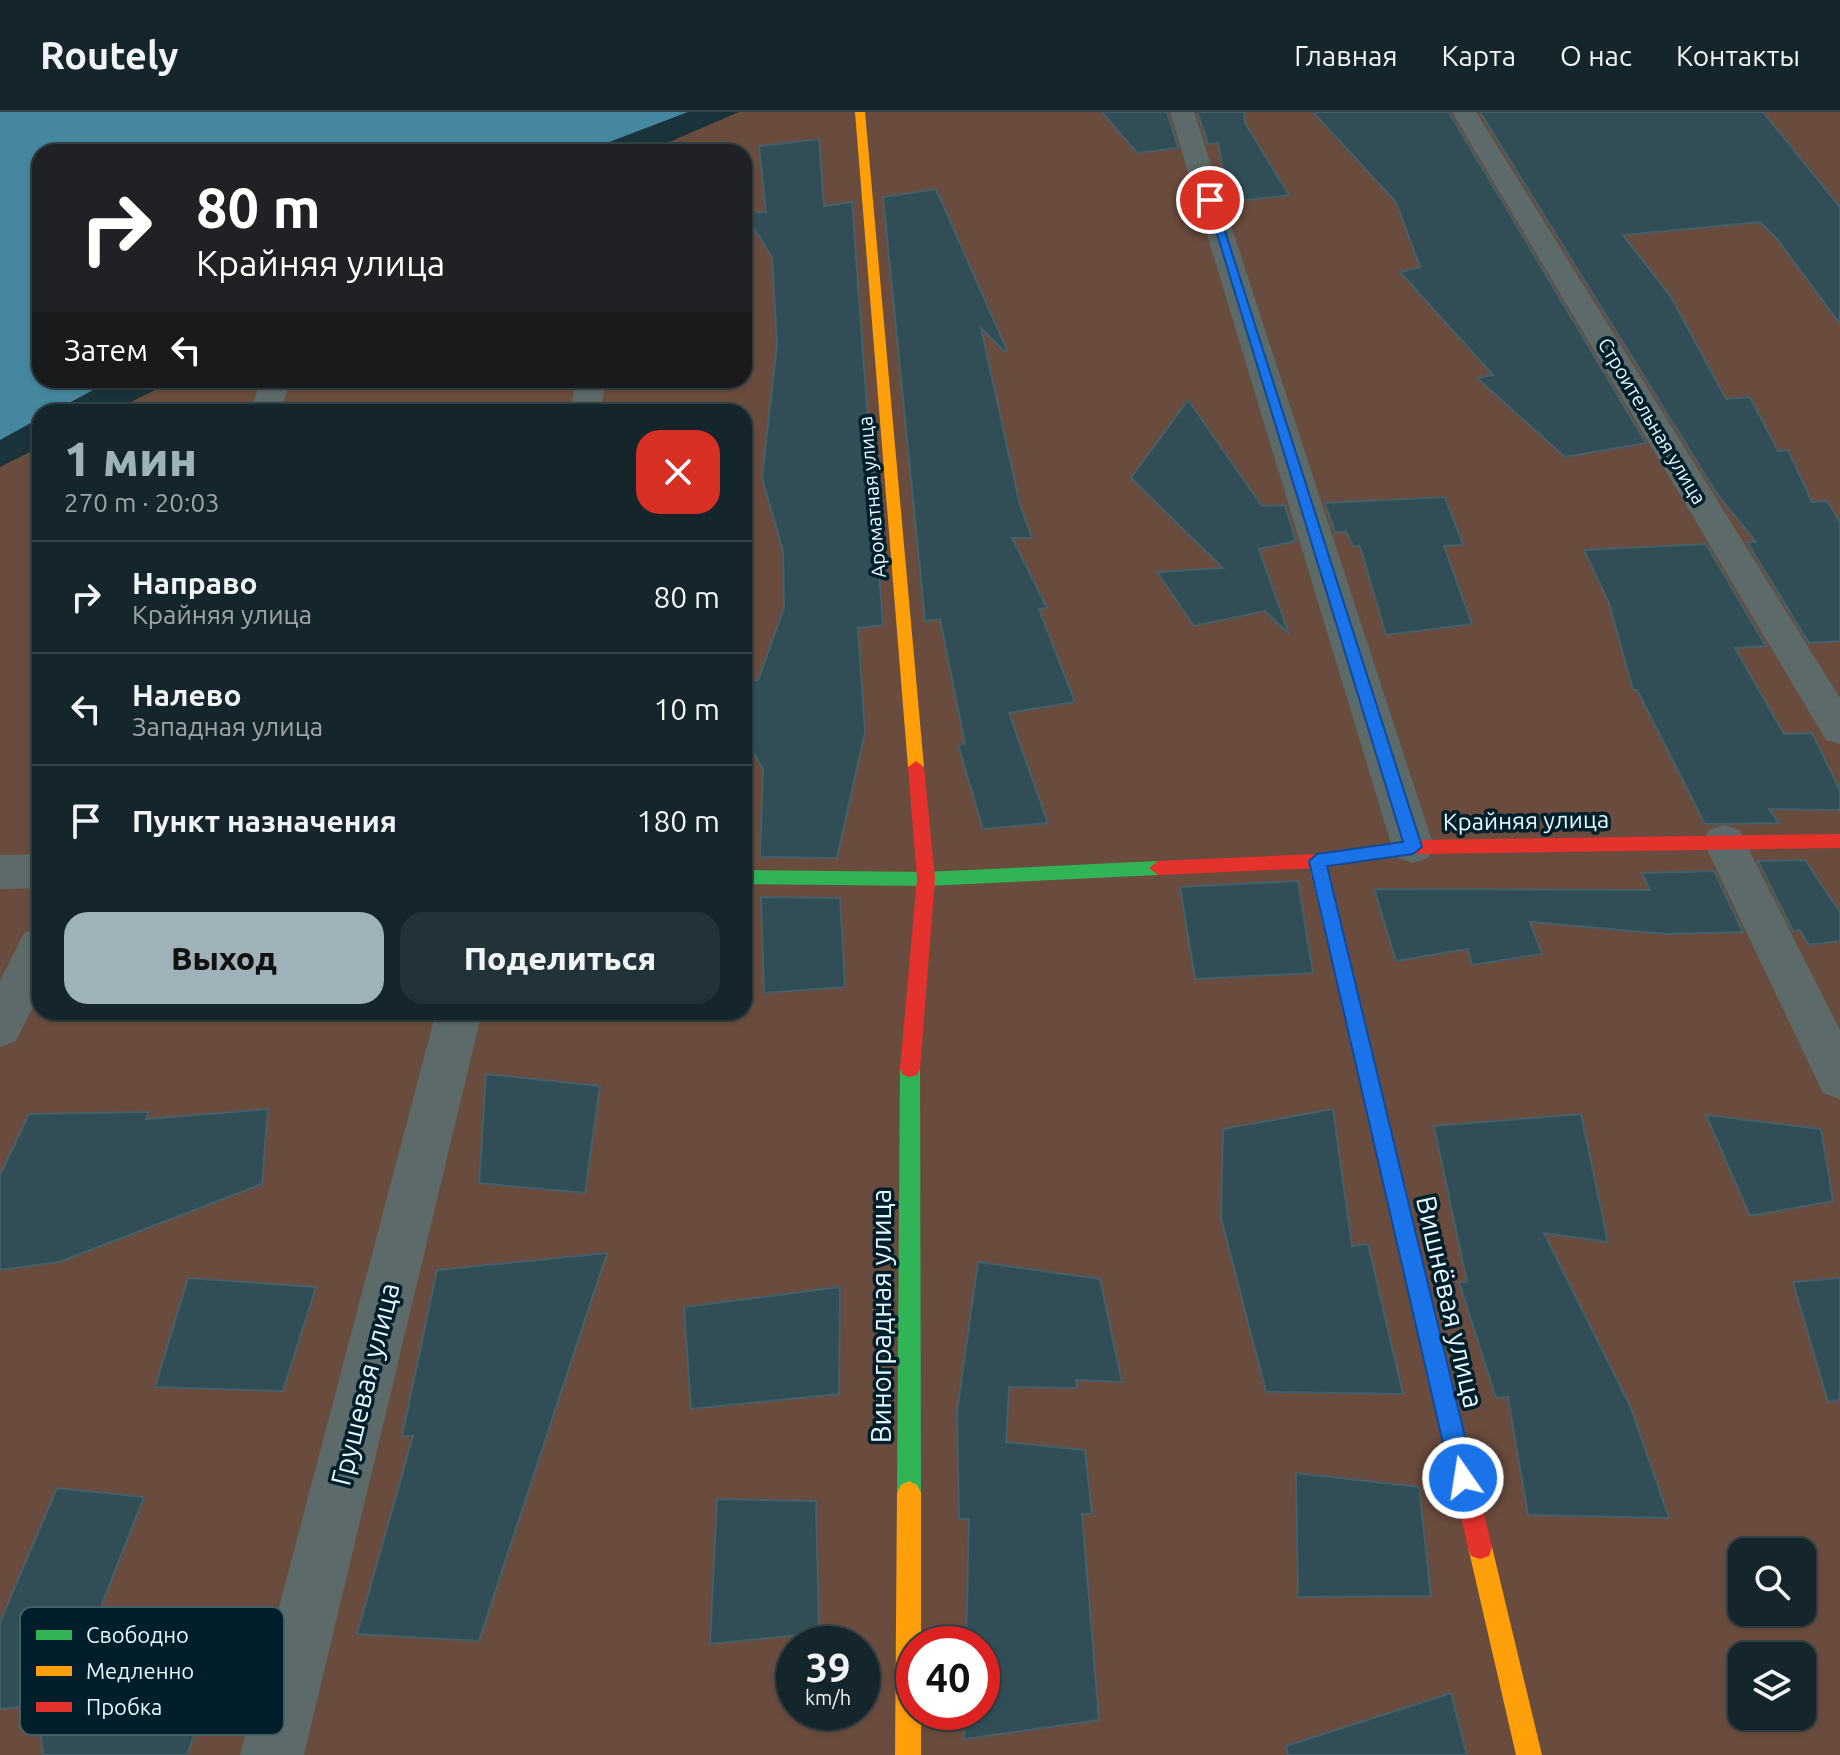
<!DOCTYPE html>
<html lang="ru">
<meta charset="utf-8">
<style>
body{margin:0;font-family:Ubuntu,sans-serif;background:#213238;color:#f1f3f6;height:100vh;display:flex;flex-direction:column;font-size:30px;white-space:nowrap}
*{box-sizing:border-box;margin:0}
p{font-size:26px;color:#9da5a9}
.icon{flex:none;width:44px;height:44px;fill:none;stroke:currentColor;stroke-width:2;stroke-linecap:round;stroke-linejoin:round}
.map{position:relative;flex:1;overflow:hidden}
.side{position:absolute;left:32px;top:292px;width:720px;height:616px;display:flex;flex-direction:column;background:#14262c;border-radius:24px;box-shadow:0 2px 6px #0004,0 0 0 2px #334348}
.side>*{flex:none}
.hud{position:absolute;left:32px;top:32px;width:720px;height:244px;border-radius:24px;box-shadow:0 2px 6px #0004,0 0 0 2px #334348;background:#202124;color:#fff;overflow:hidden}
.buttons{position:absolute;left:1728px;top:1426px;display:grid;gap:16px}
.buttons a{display:grid;place-items:center;width:88px;height:88px;border-radius:16px;background:#14262c;box-shadow:0 2px 6px #0004,0 0 0 2px #334348;font-size:40px}
.speed{position:absolute;left:776px;top:1514px;display:flex;gap:16px;font-size:40px;font-weight:700;text-align:center}
.speed>*{display:grid;place-content:center;width:104px;height:104px;border-radius:50%;background:#14262c;box-shadow:0 2px 6px #0004,0 0 0 2px #334348;line-height:1}
.speed small{font-size:20px;font-weight:400}
.speed .limit{border:12px solid #d22;background:#fff;color:#111}
.pin{position:absolute;display:grid;place-items:center;width:68px;height:68px;color:#fff;margin:-34px;border:4px solid #fff;border-radius:50%;box-shadow:0 2px 8px #0007}
.me{position:absolute;width:88px;margin:-44px;rotate:347deg;stroke-linejoin:round;filter:drop-shadow(0 0 6px #0008)}
.turn{display:flex;align-items:center;gap:28px;height:168px;padding:0 32px;font-size:36px}
.turn .icon{width:104px;height:104px;stroke-width:2.5}
.turn b{display:block;font-size:56px;line-height:68px}
.then{display:flex;align-items:center;height:76px;padding:0 32px;background:#0003;gap:16px;font-size:30px}
.round{display:grid;place-items:center;flex:none;width:84px;height:84px;border-radius:24px;background:#213238}
.summary{display:flex;align-items:center;justify-content:space-between;height:136px;padding:0 32px}
h1{font-size:48px;font-weight:800;line-height:60px;color:#a0b2b9}
.button{display:flex;gap:16px;margin-top:auto;padding:16px 32px}
.button a{flex:1;height:92px;border-radius:24px;background:#a0b2b9;color:#111;font-size:32px;font-weight:800;line-height:92px;text-align:center}
.button a+a{background:#213238;color:#f1f3f6}
ul{padding:0;list-style:none}
li{display:flex;align-items:center;gap:24px;height:112px;padding:0 32px;border-top:2px solid #334348}
li div{flex:1}
li b{display:block;font-size:30px}
li em{font-style:normal}
header{display:flex;align-items:center;gap:48px;box-sizing:border-box;height:112px;padding:0 40px;background:#14262c;border-bottom:2px solid #334348}
header strong{font-size:38px}
nav{display:flex;gap:44px;margin-inline-start:auto;font-size:28px}
.map>svg:first-child{display:block}
.green{fill:#6a4c3e;fill-rule:evenodd}
.water{fill:#45879f}
.building{fill:#314e57;stroke:#45606a;stroke-width:2}
.lines{fill:none;stroke-linecap:round;stroke-linejoin:round}
.street{fill:#5c6a69;fill-rule:evenodd}
.fast{fill:#30b455;fill-rule:evenodd}
.slow{fill:#ff9f0a;fill-rule:evenodd}
.jam{fill:#e5322d;fill-rule:evenodd}
.route{fill:#1a73e8;stroke:#114b97;stroke-width:2}
.labels{text-anchor:middle;stroke-width:7;stroke-linejoin:round;paint-order:stroke}
.far-street-label{font-size:20px;fill:#e8f6fd;stroke:#001f2b}
.street-label{font-size:24px;fill:#e8f6fd;stroke:#001f2b}
.near-street-label{font-size:28px;fill:#e8f6fd;stroke:#001f2b}
.key{fill:#001f2b;stroke:#46606a;stroke-width:2}
.key-label{font-size:22px;fill:#e8f6fd}
</style>
<header>
<strong>Routely</strong>
<nav><a>Главная</a><a>Карта</a><a>О нас</a><a>Контакты</a></nav>
</header>
<div class="map">
<svg width="1840" height="1643" viewBox="0 0 1840 1643">
<rect width="100%" height="100%" fill="#1a333b"/>
<path class="green" d="M 739,0 L 1840,0 L 1840,1643 L 0,1643 L 0,355 L 40,335 L 40,900 L 744,900 L 744,300 L 111,300 L 175,268 L 744,268 L 744,40 L 646,40 ZM 1742,1440 L 1802,1440 L 1802,1500 L 1742,1500 ZM 794,1532 L 862,1532 L 862,1600 L 794,1600 ZM 914,1532 L 982,1532 L 982,1600 L 914,1600 ZM 1742,1544 L 1802,1544 L 1802,1604 L 1742,1604 Z"/>
<polygon class="water" points="0,0 688,0 583,40 40,40 40,268 112,268 52,300 40,300 40,306 0,328"/>
<g class="building">
<polygon points="1102,0 1167,0 1178,36 1137,41"/>
<polygon points="1197,0 1244,0 1245,11 1289,83 1229,90 1218,31 1208,32"/>
<polygon points="1313,0 1449,0 1646,331 1565,345 1477,266 1493,263 1400,160 1420,155 1396,90"/>
<polygon points="1480,0 1763,0 1840,95 1840,212 1777,127 1760,110 1623,123 1671,185 1726,287 1750,285 1778,339 1788,338 1812,390 1827,389 1840,410 1840,529 1809,531 1747,430 1756,430 1717,382"/>
<polygon points="819,27 824,94 852,90 883,513 858,516 865,620 837,746 760,745 763,658 744,622 744,571 758,568 784,496 783,439 762,366 777,232 772,145 744,101 766,100 759,34"/>
<polygon points="936,77 1007,238 1005,240 981,216 1020,393 1032,426 1012,426 1047,496 1039,497 1075,590 1009,601 1048,711 983,717 958,633 965,632 940,507 925,509 883,85"/>
<polygon points="1188,288 1262,394 1285,393 1296,429 1259,437 1289,522 1265,499 1194,514 1157,460 1223,456 1131,366"/>
<polygon points="1445,385 1463,433 1444,434 1472,512 1386,523 1360,434 1353,434 1346,419 1335,421 1325,391"/>
<polygon points="1706,432 1766,534 1735,536 1784,622 1812,621 1840,678 1840,698 1769,697 1779,711 1705,712 1637,578 1633,578 1609,491 1584,438"/>
<polygon points="1805,748 1840,800 1840,829 1809,833 1800,818 1793,819 1758,749"/>
<polygon points="1714,759 1743,820 1667,822 1530,810 1542,842 1472,853 1468,837 1396,849 1374,777 1650,778 1642,761"/>
<polygon points="1298,769 1313,861 1195,867 1180,775"/>
<polygon points="761,785 840,786 845,875 764,881"/>
<polygon points="486,962 600,974 585,1081 479,1071"/>
<polygon points="268,997 262,1072 59,1150 0,1158 0,1063 29,1002 149,1000 146,1007"/>
<polygon points="1333,997 1352,1134 1368,1132 1403,1282 1266,1280 1221,1106 1223,1017"/>
<polygon points="1581,1002 1608,1130 1544,1121 1631,1296 1669,1406 1528,1403 1508,1285 1496,1286 1459,1170 1467,1170 1434,1014"/>
<polygon points="1706,1003 1821,1017 1833,1089 1750,1104"/>
<polygon points="607,1141 479,1529 357,1522 413,1324 402,1324 437,1158"/>
<polygon points="978,1150 1100,1167 1122,1270 1076,1268 1077,1276 1009,1275 1006,1330 1085,1338 1092,1402 1082,1402 1099,1608 964,1627 965,1600 982,1600 982,1532 966,1532 969,1407 959,1407 957,1299"/>
<polygon points="188,1166 316,1175 283,1279 155,1275"/>
<polygon points="1840,1166 1840,1288 1828,1290 1793,1170"/>
<polygon points="840,1175 839,1282 691,1297 684,1195"/>
<polygon points="1296,1361 1419,1375 1431,1484 1298,1485"/>
<polygon points="57,1376 144,1385 63,1591 0,1597 0,1510"/>
<polygon points="717,1387 816,1389 819,1521 710,1532"/>
<polygon points="1451,1581 1467,1643 1288,1643 1286,1634"/>
<polygon points="207,1589 187,1643 43,1643 41,1623"/>
</g>
<g class="lines">
<g class="street">
<polygon points="1170,0 1194,0 1434,735 1428,746 1413,751 1398,746 1392,735"/>
<polygon points="1452,0 1476,0 1840,586 1840,632 1826,628"/>
<polygon points="261,268 291,268 280,300 250,300"/>
<polygon points="576,268 606,268 600,300 570,300"/>
<polygon points="1724,713 1739,718 1840,918 1840,987 1823,981 1703,729 1709,718"/>
<polygon points="40,742 40,776 0,777 0,743"/>
<polygon points="40,816 40,880 16,929 0,935 0,869 24,821"/>
<polygon points="436,900 482,900 304,1643 240,1643"/>
</g>
<g class="fast">
<polygon points="1158,749 1167,756 1158,763 926,774 744,772 744,758 926,760"/>
<polygon points="910,949 917,951 920,957 921,1381 917,1389 909,1393 901,1389 897,1381 900,957 903,951"/>
</g>
<g class="slow">
<polygon points="855,0 865,0 924,655 916,661 908,655"/>
<polygon points="1317,742 1326,749 1411,1102 1408,1109 1401,1112 1394,1109 1391,1102 1308,749"/>
<polygon points="909,1369 917,1373 921,1381 921,1532 914,1532 914,1600 921,1600 921,1643 895,1643 897,1381 901,1373"/>
<polygon points="1480,1423 1489,1426 1492,1435 1542,1643 1516,1643 1468,1435 1471,1426"/>
</g>
<g class="jam">
<polygon points="916,649 924,655 935,767 920,957 917,963 910,965 903,963 900,957 917,767 908,655"/>
<polygon points="1840,722 1840,736 1413,742 1317,756 1158,763 1149,756 1158,749 1317,742 1413,728"/>
<polygon points="1401,1092 1408,1095 1411,1102 1492,1435 1489,1444 1480,1447 1471,1444 1468,1435 1391,1102 1394,1095"/>
</g>
</g>
<polygon class="route" points="1206,86 1215,88 1422,735 1413,742 1327,754 1475,1366 1471,1374 1463,1378 1455,1374 1451,1366 1309,749 1317,742 1403,730"/>
<g class="labels">
<g class="far-street-label">
<text transform="translate(1652 309) rotate(59)" y="7">Строительная улица</text>
<text transform="translate(872 385) rotate(-95)" y="7">Ароматная улица</text>
</g>
<g class="street-label">
<text transform="translate(1526 709) rotate(-1)" y="8">Крайняя улица</text>
</g>
<g class="near-street-label">
<text transform="translate(1450 1190) rotate(77)" y="10">Вишнёвая улица</text>
<text transform="translate(881 1204) rotate(-90)" y="10">Виноградная улица</text>
<text transform="translate(365 1272) rotate(-76)" y="10">Грушевая улица</text>
</g>
</g>
<rect x="20" y="1495" width="264" height="128" rx="12" class="key"/>
<rect x="36" y="1518" width="36" height="10" fill="#30b455"/>
<rect x="36" y="1554" width="36" height="10" fill="#ff9f0a"/>
<rect x="36" y="1590" width="36" height="10" fill="#e5322d"/>
<g class="key-label">
<text x="86" y="1531">Свободно</text>
<text x="86" y="1567">Медленно</text>
<text x="86" y="1603">Пробка</text>
</g>
</svg>
<div class="buttons">
<a><svg class="icon" aria-label="search" viewBox="0 0 24 24"><circle cx="10" cy="10" r="6"/><path d="M15 15l6 6"/></svg></a>
<a><svg class="icon" aria-label="layers" viewBox="0 0 24 24"><path d="M12 4l9 5-9 5-9-5zM3 14l9 5 9-5"/></svg></a>
</div>
<div class="speed"><div>39<small>km/h</small></div><div class="limit">40</div></div>
<div class="pin" style="left:1210px;top:88px;background:#d93025"><svg class="icon" aria-label="arrive" viewBox="0 0 24 24"><path d="M6 21V4h12l-3 4 3 4H6"/></svg></div>
<svg class="me" style="left:1463px;top:1366px" viewBox="-20 -20 40 40"><circle r="17" fill="#1a73e8" stroke="#fff" stroke-width="3"/><path d="M0-11L8 9 0 5-8 9z" fill="#fff"/></svg>
<div class="hud">
<div class="turn"><svg class="icon" aria-label="right" viewBox="0 0 24 24"><path d="M7 20v-9h11M14 6l5 5-5 5"/></svg><div><b>80 m</b>Крайняя улица</div></div>
<div class="then">Затем<svg class="icon" aria-label="left" viewBox="0 0 24 24"><path d="M17 20v-9H6M10 6l-5 5 5 5"/></svg></div>
</div>
<section class="side">
<div class="summary"><div><h1>1 мин</h1><p>270 m · 20:03</p></div><a class="round" style="background:#d93025;color:#fff"><svg class="icon" aria-label="close" viewBox="0 0 24 24"><path d="M6 6l12 12M18 6L6 18"/></svg></a></div>
<ul>
<li><svg class="icon" aria-label="right" viewBox="0 0 24 24"><path d="M7 20v-9h11M14 6l5 5-5 5"/></svg><div><b>Направо</b><p>Крайняя улица</p></div><em>80 m</em></li>
<li><svg class="icon" aria-label="left" viewBox="0 0 24 24"><path d="M17 20v-9H6M10 6l-5 5 5 5"/></svg><div><b>Налево</b><p>Западная улица</p></div><em>10 m</em></li>
<li><svg class="icon" aria-label="arrive" viewBox="0 0 24 24"><path d="M6 21V4h12l-3 4 3 4H6"/></svg><div><b>Пункт назначения</b></div><em>180 m</em></li>
</ul>
<div class="button"><a>Выход</a><a>Поделиться</a></div>
</section>
</div>
